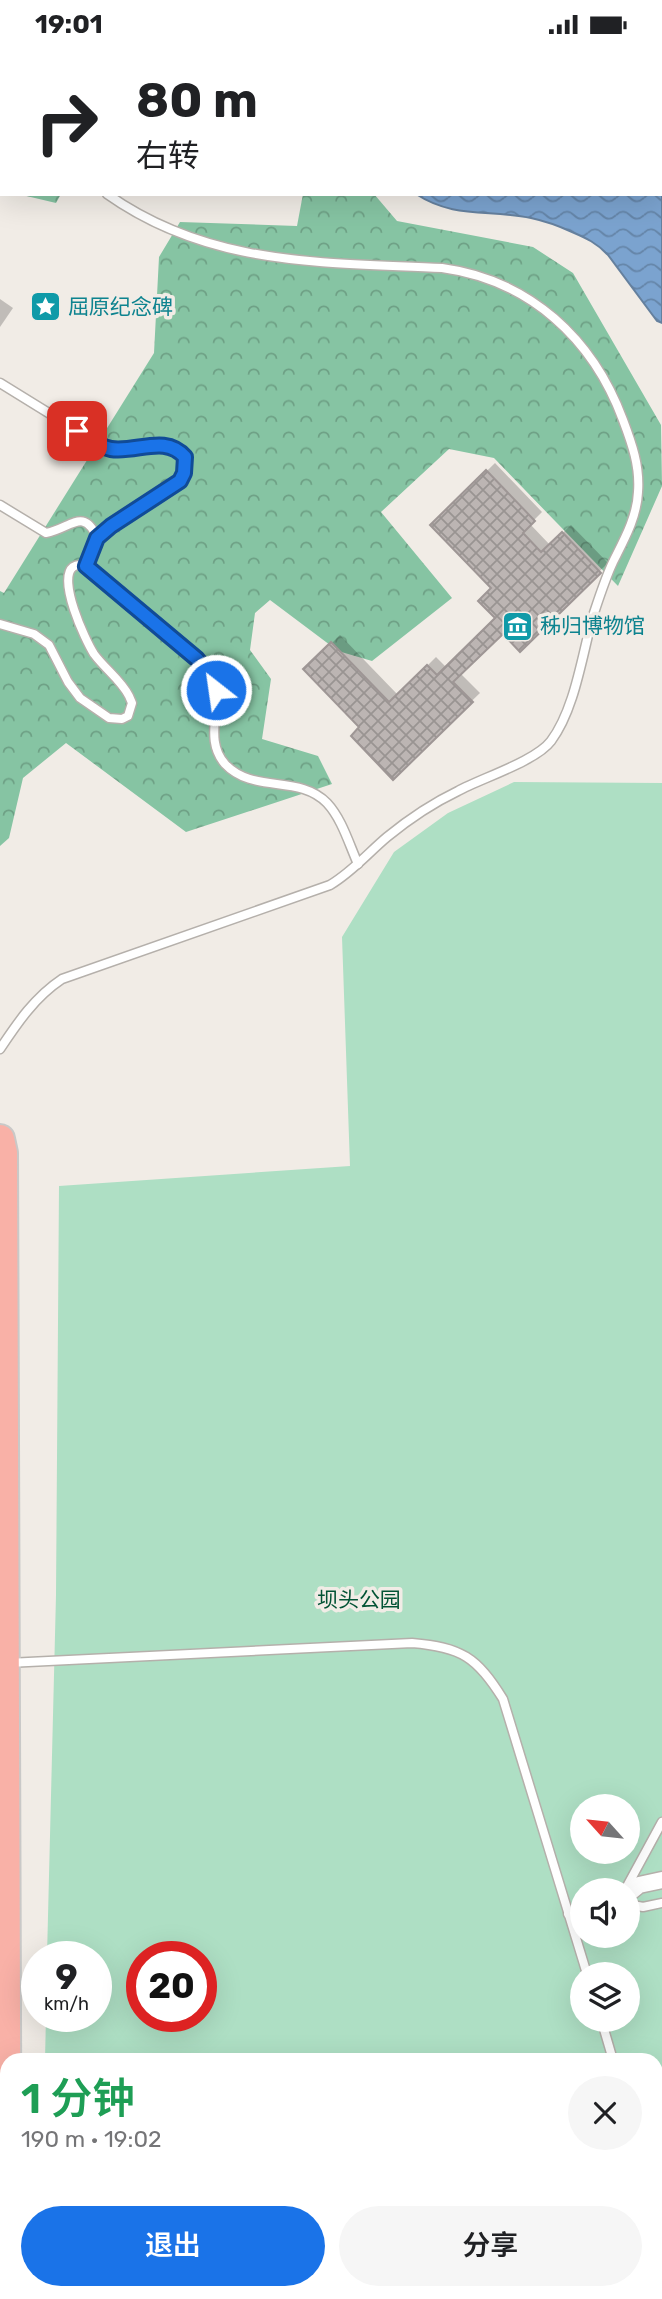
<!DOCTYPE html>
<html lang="zh">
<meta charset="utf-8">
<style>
body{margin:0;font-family:Rubik,"Noto Sans SC",sans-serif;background:#f6f6f6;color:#202124;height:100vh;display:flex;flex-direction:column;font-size:26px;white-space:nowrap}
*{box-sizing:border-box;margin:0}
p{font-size:23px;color:#757577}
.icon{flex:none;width:38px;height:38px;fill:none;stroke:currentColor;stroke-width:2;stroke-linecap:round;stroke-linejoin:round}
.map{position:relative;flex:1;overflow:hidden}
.side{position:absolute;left:0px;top:2004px;width:663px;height:247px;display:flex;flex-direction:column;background:#fff;border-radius:21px 21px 0 0;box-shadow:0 7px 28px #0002}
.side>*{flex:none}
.hud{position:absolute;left:0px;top:0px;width:663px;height:147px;box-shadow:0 7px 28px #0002;background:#fff;color:#202124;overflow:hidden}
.needle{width:46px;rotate:297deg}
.fabs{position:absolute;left:570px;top:1745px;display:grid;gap:14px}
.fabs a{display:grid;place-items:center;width:70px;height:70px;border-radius:50%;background:#fff;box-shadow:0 7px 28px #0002;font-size:35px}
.speed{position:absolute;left:21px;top:1892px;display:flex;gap:14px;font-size:35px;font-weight:700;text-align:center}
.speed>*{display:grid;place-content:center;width:91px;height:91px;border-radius:50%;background:#fff;box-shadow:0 7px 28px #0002;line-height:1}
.speed small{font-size:18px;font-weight:400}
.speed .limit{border:10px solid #d22;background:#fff;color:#111}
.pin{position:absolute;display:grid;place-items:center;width:60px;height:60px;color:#fff;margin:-30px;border-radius:14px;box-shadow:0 4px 10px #0006}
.me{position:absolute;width:77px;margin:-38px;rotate:330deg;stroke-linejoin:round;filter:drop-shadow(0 0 5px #0008)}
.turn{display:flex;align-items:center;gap:24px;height:147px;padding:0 21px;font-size:32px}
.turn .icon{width:91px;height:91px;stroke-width:2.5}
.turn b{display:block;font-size:49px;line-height:60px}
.round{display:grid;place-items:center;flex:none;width:74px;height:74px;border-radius:37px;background:#f6f6f6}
.head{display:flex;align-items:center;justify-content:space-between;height:119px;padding:0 21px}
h1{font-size:42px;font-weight:600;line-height:52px;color:#1e9e55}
.button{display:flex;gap:14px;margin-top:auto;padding:14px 21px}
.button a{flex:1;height:80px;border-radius:42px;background:#1a73e8;color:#fff;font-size:28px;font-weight:600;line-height:80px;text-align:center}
.button a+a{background:#f6f6f6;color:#202124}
.status{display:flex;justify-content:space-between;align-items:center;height:49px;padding:0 35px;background:#fff;direction:ltr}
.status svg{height:19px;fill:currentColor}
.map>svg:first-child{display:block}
.commercial{fill:#efdced}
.forest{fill:url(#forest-crowns)}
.park{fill:#aedfc4;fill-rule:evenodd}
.water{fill:url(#water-waves);stroke:#65809e;stroke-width:2}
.shadow{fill:#0003}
.building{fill:url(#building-cross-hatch);stroke:#9e9695;stroke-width:2}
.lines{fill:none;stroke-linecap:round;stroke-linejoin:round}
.lane-casing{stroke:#b5b0ab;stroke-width:11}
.street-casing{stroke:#b5b0ab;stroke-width:19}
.highway-casing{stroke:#c9c9c8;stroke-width:32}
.lane{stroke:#fff;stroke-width:8}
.street{stroke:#fff;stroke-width:16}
.highway{stroke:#f9b1a7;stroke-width:28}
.route-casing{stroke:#114b97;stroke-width:18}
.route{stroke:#1a73e8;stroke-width:12}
.labels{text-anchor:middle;stroke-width:7;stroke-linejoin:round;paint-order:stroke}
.culture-label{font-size:21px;fill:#0d838f;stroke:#f1ece6;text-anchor:start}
.park-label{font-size:21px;fill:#025335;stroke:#f1ece6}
</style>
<div class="status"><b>19:01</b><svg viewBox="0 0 49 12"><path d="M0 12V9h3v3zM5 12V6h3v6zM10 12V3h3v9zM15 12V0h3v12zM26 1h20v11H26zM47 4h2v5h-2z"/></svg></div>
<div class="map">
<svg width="662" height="2250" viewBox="0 0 662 2250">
<defs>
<pattern id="forest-crowns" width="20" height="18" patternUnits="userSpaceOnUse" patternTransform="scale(1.75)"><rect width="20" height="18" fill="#86c4a3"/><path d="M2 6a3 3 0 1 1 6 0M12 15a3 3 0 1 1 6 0" fill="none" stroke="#6ea085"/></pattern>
<pattern id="water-waves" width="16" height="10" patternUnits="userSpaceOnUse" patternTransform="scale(1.75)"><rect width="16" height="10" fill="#7ba3cf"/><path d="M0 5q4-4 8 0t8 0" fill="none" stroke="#6585a8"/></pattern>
<pattern id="building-cross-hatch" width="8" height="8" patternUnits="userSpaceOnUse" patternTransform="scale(1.75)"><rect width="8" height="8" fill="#bcb5b3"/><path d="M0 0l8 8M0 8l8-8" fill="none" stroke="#999492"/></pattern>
</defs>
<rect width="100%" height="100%" fill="#f1ece6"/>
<polygon class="commercial" points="34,2244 322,2244 323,2250 34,2250"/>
<g class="forest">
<polygon points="18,145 61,145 56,154"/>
<polygon points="303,145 374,145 397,172 533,198 573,224 661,376 662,437 618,537 494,409 449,400 381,463 452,549 372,612 338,602 270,551 255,564 250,601 271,630 262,690 318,707 332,735 186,783 66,694 23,729 9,789 0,797 0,542 4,544 154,304 159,208 180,173 297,177"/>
</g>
<path class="park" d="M 514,733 L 662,734 L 662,2250 L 344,2250 L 344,2244 L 656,2244 L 656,2011 L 45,2011 L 46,1967 L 96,1967 L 96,1908 L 47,1907 L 56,1546 L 59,1137 L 350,1117 L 342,888 L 394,803 L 448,764 ZM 583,1757 L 628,1757 L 628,1802 L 583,1802 ZM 583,1841 L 628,1841 L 628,1886 L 583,1886 ZM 142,1908 L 201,1908 L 201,1967 L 142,1967 ZM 583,1925 L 628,1925 L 628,1970 L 583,1970 Z"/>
<path class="water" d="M 337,0 L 662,0 L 662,274 L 657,272 L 608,206 C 597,194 586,189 572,183 C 559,177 545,172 531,169 C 489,160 454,170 416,145 L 662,145 L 662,2 Z"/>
<g class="shadow">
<polygon points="0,250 13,259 0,278"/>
<polygon points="495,414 542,463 530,475 550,496 571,476 608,514 520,600 503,582 460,624 480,644 393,728 362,678 306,620 340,586 398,646 436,608 447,619 498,569 493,539 432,476"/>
</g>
<polygon class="building" points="486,421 535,472 523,484 541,503 562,483 601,524 520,603 503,585 453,633 473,653 393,731 351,687 359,678 303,620 331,593 389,653 427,616 437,626 495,569 478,552 491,539 430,476"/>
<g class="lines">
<defs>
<g id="lane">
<polyline points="4,0 5,2"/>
<path d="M 0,334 L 102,397 C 129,407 163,383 185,408 L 184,424 L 180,432 L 111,477 L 97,489 L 86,517"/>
<path d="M 0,456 L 46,484 C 70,480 84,457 97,489"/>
<path d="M 0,575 L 34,585 L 49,596 L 68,633 L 80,649 L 109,669 L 122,670 L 128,667 L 132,654 L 129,647 C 121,631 105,620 94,605 C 85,591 57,530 73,518 C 80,513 87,518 93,522 C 118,542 142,563 166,584 C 182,597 202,610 211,628 C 225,656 202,689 225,715 C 253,745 299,725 327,754 C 342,770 349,795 358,815"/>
<path d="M 0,1000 C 18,973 35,948 62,930 L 330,836 C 352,823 368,804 387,788 C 409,770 433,754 458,742 C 482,729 536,712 551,692 C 575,660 582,606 593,567 C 599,549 605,530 613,513 C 624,491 637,468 638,443 C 640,417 632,395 623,371 C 593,290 530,231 442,219 C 323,213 210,218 107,145"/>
<path d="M 8,1614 L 412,1594 C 461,1598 477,1608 503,1650 L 587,1925"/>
<polyline points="625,1841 662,1773"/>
<polyline points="628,1855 643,1858 662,1854"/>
<polyline points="568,1865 583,1861"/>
<polyline points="601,1970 613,2011"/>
<polyline points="656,2154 662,2173"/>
<polyline points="354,2244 355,2250"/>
<polyline points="518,2244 520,2250"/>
<polyline points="49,2250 49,2244"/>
</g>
<g id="street">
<polyline points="628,1845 639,1836 662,1831"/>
<polyline points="330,2244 330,2250"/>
</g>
<polyline id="highway" points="0,1090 3,1104 7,2250"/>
</defs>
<use href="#lane" class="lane-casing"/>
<use href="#street" class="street-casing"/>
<use href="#highway" class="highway-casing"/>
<use href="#lane" class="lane"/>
<use href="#street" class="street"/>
<use href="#highway" class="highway"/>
</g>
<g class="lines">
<defs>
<path id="route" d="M 77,382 C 88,388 99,398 111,400 C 137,404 165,385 185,408 L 184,424 L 180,432 L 111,477 L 97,489 L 86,517 L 197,610 L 212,629 L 216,641"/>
</defs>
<use href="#route" class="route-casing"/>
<use href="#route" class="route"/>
</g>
<defs>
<symbol id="sight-square" viewBox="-11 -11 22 22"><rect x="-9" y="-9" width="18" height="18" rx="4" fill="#0f9aa8" stroke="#f1ece6"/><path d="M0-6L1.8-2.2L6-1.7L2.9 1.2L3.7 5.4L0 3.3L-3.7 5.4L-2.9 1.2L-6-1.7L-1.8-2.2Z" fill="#fff"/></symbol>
<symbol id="museum-square" viewBox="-11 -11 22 22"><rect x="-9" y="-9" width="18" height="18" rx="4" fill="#0f9aa8" stroke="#f1ece6"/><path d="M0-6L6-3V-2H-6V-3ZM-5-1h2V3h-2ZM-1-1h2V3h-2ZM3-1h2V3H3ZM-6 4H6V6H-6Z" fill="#fff"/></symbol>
</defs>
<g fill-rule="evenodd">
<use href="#sight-square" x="28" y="240" width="35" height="35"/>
<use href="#museum-square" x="500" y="560" width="35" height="35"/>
</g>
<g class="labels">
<g class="culture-label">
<text x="68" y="265">屈原纪念碑</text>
<text x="540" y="584">秭归博物馆</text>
</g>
<g class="park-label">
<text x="359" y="1558">坝头公园</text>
</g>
</g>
</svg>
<div class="fabs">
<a><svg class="needle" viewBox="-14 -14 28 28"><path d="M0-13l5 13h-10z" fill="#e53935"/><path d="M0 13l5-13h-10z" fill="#757577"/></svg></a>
<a><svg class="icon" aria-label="sound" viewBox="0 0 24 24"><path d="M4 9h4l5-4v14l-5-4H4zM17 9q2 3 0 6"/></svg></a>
<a><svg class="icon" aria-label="layers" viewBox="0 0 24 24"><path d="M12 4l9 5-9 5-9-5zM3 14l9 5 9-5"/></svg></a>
</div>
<div class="speed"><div>9<small>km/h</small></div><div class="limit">20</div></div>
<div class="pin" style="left:77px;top:382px;background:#d93025"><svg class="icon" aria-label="arrive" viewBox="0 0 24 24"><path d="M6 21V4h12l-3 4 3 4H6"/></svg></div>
<svg class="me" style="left:216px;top:641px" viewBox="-20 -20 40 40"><circle r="17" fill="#1a73e8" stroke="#fff" stroke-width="3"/><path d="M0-11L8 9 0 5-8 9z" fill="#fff"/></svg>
<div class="hud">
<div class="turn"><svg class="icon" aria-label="right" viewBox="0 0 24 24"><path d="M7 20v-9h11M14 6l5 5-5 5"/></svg><div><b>80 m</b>右转</div></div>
</div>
<section class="side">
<div class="head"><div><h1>1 分钟</h1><p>190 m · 19:02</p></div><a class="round"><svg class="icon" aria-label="close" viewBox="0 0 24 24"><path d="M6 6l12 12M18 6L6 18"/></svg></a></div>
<div class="button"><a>退出</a><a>分享</a></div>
</section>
</div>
